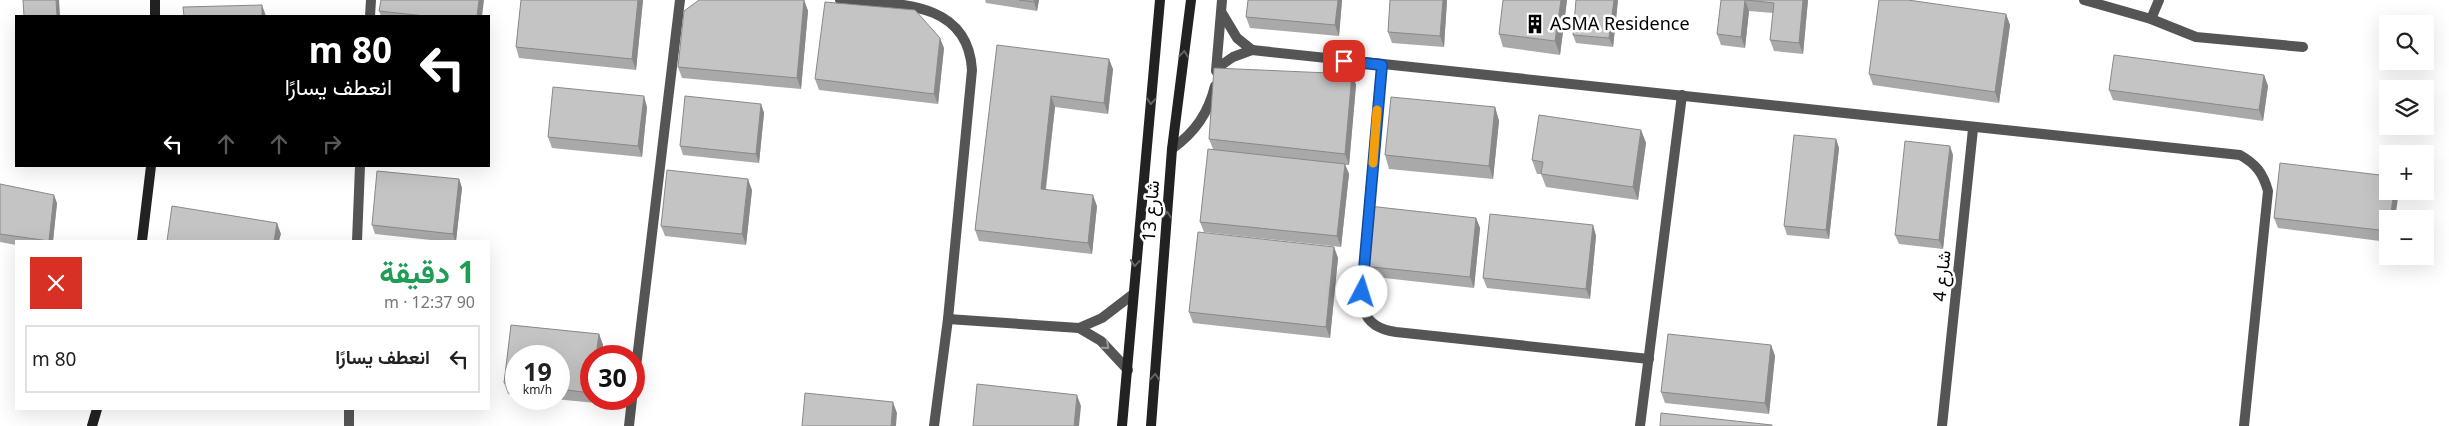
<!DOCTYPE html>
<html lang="ar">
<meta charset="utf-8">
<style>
body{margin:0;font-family:"Noto Sans",Vazirmatn,sans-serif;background:#f2f2f2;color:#222;direction:rtl;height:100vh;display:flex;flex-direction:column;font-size:19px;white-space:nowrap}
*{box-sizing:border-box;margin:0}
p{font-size:16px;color:#767676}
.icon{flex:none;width:28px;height:28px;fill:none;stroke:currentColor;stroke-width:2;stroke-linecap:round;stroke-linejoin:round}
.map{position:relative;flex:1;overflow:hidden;direction:ltr}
.details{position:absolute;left:15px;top:240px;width:475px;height:170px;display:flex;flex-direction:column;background:#fff;border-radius:0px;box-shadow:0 5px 20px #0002;direction:rtl}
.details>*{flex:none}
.guide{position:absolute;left:15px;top:15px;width:475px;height:152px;border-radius:0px;box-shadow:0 5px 20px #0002;direction:rtl;background:#000;color:#fff;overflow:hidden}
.controls{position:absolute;left:2379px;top:15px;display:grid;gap:10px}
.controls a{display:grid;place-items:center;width:55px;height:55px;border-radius:0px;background:#fff;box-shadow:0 5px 20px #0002;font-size:25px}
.speed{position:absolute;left:505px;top:345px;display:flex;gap:10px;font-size:25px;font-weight:700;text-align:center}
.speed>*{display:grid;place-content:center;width:65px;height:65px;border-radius:50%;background:#fff;box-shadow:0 5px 20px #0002;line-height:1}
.speed small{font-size:12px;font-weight:400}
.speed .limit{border:8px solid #d22;background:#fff;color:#111}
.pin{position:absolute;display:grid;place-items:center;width:42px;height:42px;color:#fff;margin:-21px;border-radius:10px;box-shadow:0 2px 8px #0006}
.me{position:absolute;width:55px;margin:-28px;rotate:5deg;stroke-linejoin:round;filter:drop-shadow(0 0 4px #0008)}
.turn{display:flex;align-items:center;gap:18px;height:105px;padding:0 15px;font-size:22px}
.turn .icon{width:65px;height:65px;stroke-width:2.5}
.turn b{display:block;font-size:35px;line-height:42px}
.lanes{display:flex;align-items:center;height:48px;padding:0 15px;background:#0003;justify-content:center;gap:25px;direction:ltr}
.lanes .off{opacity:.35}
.round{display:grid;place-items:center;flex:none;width:52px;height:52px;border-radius:0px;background:#f2f2f2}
.head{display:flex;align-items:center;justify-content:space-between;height:85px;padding:0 15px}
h1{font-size:30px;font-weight:700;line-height:38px;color:#1e9e55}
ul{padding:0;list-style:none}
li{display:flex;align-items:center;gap:15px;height:68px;margin:0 10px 8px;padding:0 5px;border:2px solid #e0e0e0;border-radius:0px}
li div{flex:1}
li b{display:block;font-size:19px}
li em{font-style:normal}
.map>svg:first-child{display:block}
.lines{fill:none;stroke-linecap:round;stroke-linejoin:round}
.street{stroke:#555;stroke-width:10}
.secondary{stroke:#222;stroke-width:10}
.wall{fill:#a9a9a9}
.shaded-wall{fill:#898989}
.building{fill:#c4c4c4;stroke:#898989}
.oneway{stroke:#646464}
.oneway2{stroke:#999}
.route-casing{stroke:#114b97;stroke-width:12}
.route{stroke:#1a73e8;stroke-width:9}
.slow{stroke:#f59e0b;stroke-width:9}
.labels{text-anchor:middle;stroke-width:5;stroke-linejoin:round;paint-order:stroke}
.poi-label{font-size:18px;fill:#000;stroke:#fff;text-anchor:start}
.street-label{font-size:18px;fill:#000;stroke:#fff}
</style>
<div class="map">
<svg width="2449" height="426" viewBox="0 0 2449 426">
<rect width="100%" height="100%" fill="#fff"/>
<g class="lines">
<g class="street">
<path d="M 840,0 C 898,4 968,0 972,70 L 948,319 L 934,426"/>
<polyline points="2084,0 2151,19 2196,37 2303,47"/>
<polyline points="1222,13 1237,38 1252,50"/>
<polyline points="370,16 371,0"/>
<polyline points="2151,19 2159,0"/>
<path d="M 1217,68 L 1233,57 L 1252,50 L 2240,155 C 2256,164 2263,173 2268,191 L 2244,426"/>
<polyline points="1216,71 1222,0"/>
<path d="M 1172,149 C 1195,132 1208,114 1215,86"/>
<polyline points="1368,219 1382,65"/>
<polyline points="357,241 360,166"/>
<path d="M 1365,256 C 1362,290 1351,326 1396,332 L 1649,359"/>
<polyline points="948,319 1079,328 1102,318 1132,295"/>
<polyline points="1079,328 1101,341 1128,370"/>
<polyline points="634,384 680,0"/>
<polyline points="349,426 349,409"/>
<polyline points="629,426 632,399"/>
<polyline points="1640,426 1682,95"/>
<polyline points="1942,426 1973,129"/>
</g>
<g class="secondary">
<polyline points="155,0 155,16"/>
<polyline points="142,241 151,166"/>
<polyline points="92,426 97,409"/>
<polyline points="1122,426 1160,0"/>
<polyline points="1151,426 1172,149 1191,0"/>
</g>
</g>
<g class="wall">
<polygon points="521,0 643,0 636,70 519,58 516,47"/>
<polygon points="804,0 808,11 801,89 682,78 678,67"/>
<polygon points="985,0 1039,0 1037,11 986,3"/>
<polygon points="1248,0 1342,0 1339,36 1250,28 1246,17"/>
<polygon points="1390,0 1447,0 1444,47 1392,43 1388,32"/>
<polygon points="1567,0 1560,55 1503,47 1499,34"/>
<polygon points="1576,0 1618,0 1613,47 1576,43 1573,35"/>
<polygon points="1721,0 1808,0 1803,54 1774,51 1770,40 1773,13 1749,11 1745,48 1721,45 1717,34"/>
<polygon points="379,11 482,16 381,16"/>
<polygon points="2006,14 2010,25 1999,103 1873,85 1869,74"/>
<polygon points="997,45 1113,69 1108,114 1055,107 1046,190 1097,206 1092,254 979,241 975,230"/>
<polygon points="944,48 938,104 819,90 815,79"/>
<polygon points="1352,74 1356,85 1349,165 1345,165 1349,174 1341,247 1204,232 1200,222 1213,149 1209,139"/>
<polygon points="2264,75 2268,86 2263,121 2113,100 2109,90"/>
<polygon points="761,104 764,113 759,163 683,155 680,146"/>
<polygon points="647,107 642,157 552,148 548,137"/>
<polygon points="1495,107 1499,121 1493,179 1389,169 1385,155"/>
<polygon points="1641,130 1646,143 1638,200 1546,187 1541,174 1537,174 1532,160"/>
<polygon points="1836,139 1839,148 1829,239 1787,235 1784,226"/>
<polygon points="1953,155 1943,249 1899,244 1895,235"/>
<polygon points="459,179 462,188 456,241 440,241 375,234 372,225"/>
<polygon points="0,184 57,203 53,241 16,241 16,245 0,242"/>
<polygon points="752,190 746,245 665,236 661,226"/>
<polygon points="1476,218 1480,228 1474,288 1366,276 1362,266"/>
<polygon points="2274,218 2388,219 2388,242 2278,228"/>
<polygon points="1593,225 1596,236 1590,299 1487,288 1483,278"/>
<polygon points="1334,247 1338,258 1330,338 1193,323 1189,312"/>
<polygon points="511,325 599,334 603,345 602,356 591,356 591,399 597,399 596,403 554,399 559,399 559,356 516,356 516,395 508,394 504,383"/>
<polygon points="1771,345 1775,356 1769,414 1665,403 1661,392"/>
</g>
<g class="shaded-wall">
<polygon points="56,0 59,0 60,16 57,16"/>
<polygon points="479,0 484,0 482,16 477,16"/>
<polygon points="638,0 643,0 636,70 632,59"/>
<polygon points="804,0 808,11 801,89 797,78"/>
<polygon points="1034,0 1039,0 1037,11 1034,2"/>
<polygon points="1338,0 1342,0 1339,36 1335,25"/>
<polygon points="1443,0 1447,0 1444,47 1440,36"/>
<polygon points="1561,0 1567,0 1560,55 1555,41"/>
<polygon points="1614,0 1618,0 1613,47 1609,38"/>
<polygon points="1745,0 1749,11 1745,48 1741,37"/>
<polygon points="1803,0 1808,0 1803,54 1799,43"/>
<polygon points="262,5 266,16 262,16"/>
<polygon points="2006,14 2010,25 1999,103 1995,92"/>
<polygon points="940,38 944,48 938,104 934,94"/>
<polygon points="1109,59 1113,69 1108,114 1104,103"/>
<polygon points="1352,74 1356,85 1349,165 1345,154"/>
<polygon points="2264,75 2268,86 2263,121 2259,110"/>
<polygon points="644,96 647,107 642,157 638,146"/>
<polygon points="1051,96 1055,107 1044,200 1041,189"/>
<polygon points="761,104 764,113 759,163 756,154"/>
<polygon points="1495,107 1499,121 1493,179 1489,166"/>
<polygon points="1641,130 1646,143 1638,200 1633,187"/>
<polygon points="1836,139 1839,148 1829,239 1826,230"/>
<polygon points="1950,146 1953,155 1943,249 1939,240"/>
<polygon points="1345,164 1349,174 1341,247 1337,236"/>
<polygon points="459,179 462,188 456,241 455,241 453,234"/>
<polygon points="748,179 752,190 746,245 742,234"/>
<polygon points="2394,191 2399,191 2395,219 2390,219"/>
<polygon points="54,195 57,203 53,241 49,241"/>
<polygon points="1093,195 1097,206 1092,254 1088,243"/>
<polygon points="1476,218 1480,228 1474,288 1470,277"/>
<polygon points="277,223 281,234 279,241 274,241"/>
<polygon points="1593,225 1596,236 1590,299 1586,289"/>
<polygon points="1334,247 1338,258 1330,338 1326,327"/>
<polygon points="599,334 603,345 602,356 596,356"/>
<polygon points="1771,345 1775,356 1769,414 1765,403"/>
<polygon points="1077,395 1081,406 1079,426 1074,426"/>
<polygon points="893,402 897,413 896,426 891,426"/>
</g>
<g class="building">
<polygon points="23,0 56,0 57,16 24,16"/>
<polygon points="381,0 479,0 477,16 425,16 379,11"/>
<polygon points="521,0 638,0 632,59 516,47"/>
<polygon points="699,0 804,0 797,78 678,67 684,11"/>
<polygon points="1019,0 1034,0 1034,2"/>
<polygon points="1248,0 1338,0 1335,25 1246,17"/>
<polygon points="1390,0 1443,0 1440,36 1388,32"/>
<polygon points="1503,0 1561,0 1555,41 1499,34"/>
<polygon points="1576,0 1614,0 1609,38 1573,35"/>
<polygon points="1721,0 1745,0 1741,37 1717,34"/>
<polygon points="1746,0 1803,0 1799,43 1770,40 1774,3"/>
<polygon points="1879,0 1908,0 2006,14 1995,92 1869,74"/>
<polygon points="825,2 915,10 940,38 934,94 815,79"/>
<polygon points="262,5 262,16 184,16 183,7"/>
<polygon points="997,45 1109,59 1104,103 1051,96 1041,189 1093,195 1088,243 975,230"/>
<polygon points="2114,55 2264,75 2259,110 2109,90"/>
<polygon points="1214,68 1352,74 1345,154 1209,139"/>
<polygon points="553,87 644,96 638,146 548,137"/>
<polygon points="685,96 761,104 756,154 680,146"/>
<polygon points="1391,97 1495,107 1489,166 1385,155"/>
<polygon points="1539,115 1641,130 1633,187 1541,174 1543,162 1532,160"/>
<polygon points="1794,135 1836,139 1826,230 1784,226"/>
<polygon points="1905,141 1950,146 1939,240 1895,235"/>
<polygon points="1208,149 1345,164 1337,236 1200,222"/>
<polygon points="2280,163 2388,176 2388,191 2394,191 2390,219 2388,219 2388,231 2274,218"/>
<polygon points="667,170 748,179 742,234 661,226"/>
<polygon points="377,171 459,179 453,234 372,225"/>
<polygon points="0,184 54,195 49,241 0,234"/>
<polygon points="172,206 277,223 274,241 167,241"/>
<polygon points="1369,206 1476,218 1470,277 1362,266"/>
<polygon points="1490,214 1593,225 1586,289 1483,278"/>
<polygon points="1198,232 1334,247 1326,327 1189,312"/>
<polygon points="511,325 599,334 596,356 591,356 591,393 559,389 559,356 516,356 516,384 504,383"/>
<polygon points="1668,334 1771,345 1765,403 1661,392"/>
<polygon points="977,384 1077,395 1074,426 973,426"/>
<polygon points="805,393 893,402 891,426 802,426"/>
<polygon points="1661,413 1772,425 1772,426 1660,426"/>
</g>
<defs><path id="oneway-chevron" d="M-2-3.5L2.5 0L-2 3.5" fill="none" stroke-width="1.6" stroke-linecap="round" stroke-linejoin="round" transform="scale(1.25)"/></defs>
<g class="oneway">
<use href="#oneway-chevron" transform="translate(1184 54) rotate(-83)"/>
<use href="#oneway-chevron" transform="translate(1151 101) rotate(95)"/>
<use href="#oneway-chevron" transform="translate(1167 215) rotate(-86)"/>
<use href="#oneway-chevron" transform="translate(1135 263) rotate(95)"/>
<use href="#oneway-chevron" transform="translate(1155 377) rotate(-86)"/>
</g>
<use class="oneway2" href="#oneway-chevron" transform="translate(1106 346) rotate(41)"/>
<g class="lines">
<defs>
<polyline id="route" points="1344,61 1382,65 1362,292"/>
</defs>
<use href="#route" class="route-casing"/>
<use href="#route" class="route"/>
<polyline class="slow" points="1373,163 1377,110"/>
</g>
<defs>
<symbol id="building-bare" viewBox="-9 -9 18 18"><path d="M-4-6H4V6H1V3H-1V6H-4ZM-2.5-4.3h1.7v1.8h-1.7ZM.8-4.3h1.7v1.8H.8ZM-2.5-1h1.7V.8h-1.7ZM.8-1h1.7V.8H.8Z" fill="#000" stroke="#fff" stroke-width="2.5" paint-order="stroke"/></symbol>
</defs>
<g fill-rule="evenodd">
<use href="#building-bare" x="1521" y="10" width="28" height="28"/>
</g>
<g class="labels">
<g class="poi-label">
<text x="1550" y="30">ASMA Residence</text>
</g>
<g class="street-label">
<text transform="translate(1151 211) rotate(-86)" y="6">شارع 13</text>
<text transform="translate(1942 276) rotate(-84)" y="6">شارع 4</text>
</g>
</g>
</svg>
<div class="controls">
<a><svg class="icon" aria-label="search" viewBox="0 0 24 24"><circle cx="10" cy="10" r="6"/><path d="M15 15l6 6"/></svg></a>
<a><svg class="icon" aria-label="layers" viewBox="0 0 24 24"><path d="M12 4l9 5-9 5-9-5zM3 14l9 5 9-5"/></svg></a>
<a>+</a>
<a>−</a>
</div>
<div class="speed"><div>19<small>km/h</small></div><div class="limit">30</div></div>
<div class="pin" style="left:1344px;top:61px;background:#d93025"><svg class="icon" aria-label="arrive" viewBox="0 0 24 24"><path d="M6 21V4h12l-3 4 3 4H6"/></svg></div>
<svg class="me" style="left:1362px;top:292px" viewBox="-20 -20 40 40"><circle r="19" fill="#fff"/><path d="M0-13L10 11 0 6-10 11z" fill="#1a73e8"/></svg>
<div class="guide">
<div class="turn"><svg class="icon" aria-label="left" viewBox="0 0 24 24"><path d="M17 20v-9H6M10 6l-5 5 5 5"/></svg><div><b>80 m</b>انعطف يسارًا</div></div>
<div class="lanes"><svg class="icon" aria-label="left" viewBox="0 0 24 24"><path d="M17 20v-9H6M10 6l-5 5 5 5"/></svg><svg class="icon off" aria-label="ahead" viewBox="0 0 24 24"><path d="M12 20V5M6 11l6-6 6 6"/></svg><svg class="icon off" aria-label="ahead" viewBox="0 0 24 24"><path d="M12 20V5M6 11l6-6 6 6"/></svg><svg class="icon off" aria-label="right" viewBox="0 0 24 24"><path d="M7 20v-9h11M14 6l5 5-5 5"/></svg></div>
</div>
<section class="details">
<div class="head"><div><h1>1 دقيقة</h1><p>90 m · 12:37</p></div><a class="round" style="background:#d93025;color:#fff"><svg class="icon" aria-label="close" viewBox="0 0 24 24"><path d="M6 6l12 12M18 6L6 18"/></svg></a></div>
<ul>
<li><svg class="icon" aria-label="left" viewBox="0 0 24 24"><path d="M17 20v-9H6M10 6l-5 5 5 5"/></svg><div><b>انعطف يسارًا</b></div><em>80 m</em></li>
</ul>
</section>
</div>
